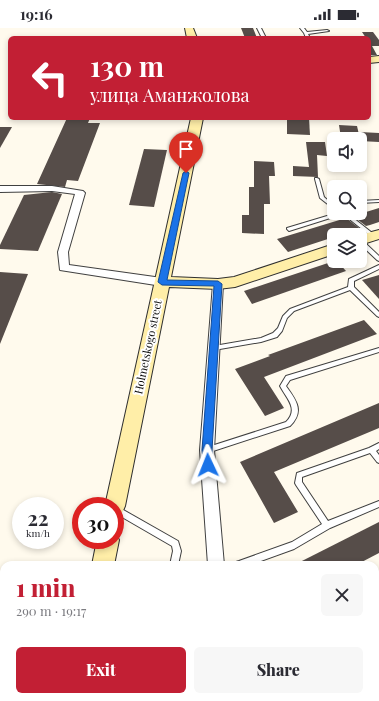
<!DOCTYPE html>
<meta charset="utf-8">
<style>
body{margin:0;font-family:"Playfair Display",serif;background:#f7f7f7;color:#2b2b33;height:100vh;display:flex;flex-direction:column;font-size:15px;white-space:nowrap}
*{box-sizing:border-box;margin:0}
p{font-size:13px;color:#7c7c81}
.icon{flex:none;width:22px;height:22px;fill:none;stroke:currentColor;stroke-width:2;stroke-linecap:round;stroke-linejoin:round}
.map{position:relative;flex:1;overflow:hidden}
.details{position:absolute;left:0px;top:533px;width:379px;height:140px;display:flex;flex-direction:column;background:#fff;border-radius:12px 12px 0 0;box-shadow:0 2px 6px #0003}
.details>*{flex:none}
.guide{position:absolute;left:8px;top:8px;width:363px;height:84px;border-radius:6px;box-shadow:0 2px 6px #0003;background:#c21f34;color:#fff;overflow:hidden}
.tools{position:absolute;left:327px;top:104px;display:grid;gap:8px}
.tools a{display:grid;place-items:center;width:40px;height:40px;border-radius:6px;background:#fff;box-shadow:0 2px 6px #0003;font-size:20px}
.speed{position:absolute;left:12px;top:469px;display:flex;gap:8px;font-size:20px;font-weight:700;text-align:center}
.speed>*{display:grid;place-content:center;width:52px;height:52px;border-radius:50%;background:#fff;box-shadow:0 2px 6px #0003;line-height:1}
.speed small{font-size:10px;font-weight:400}
.speed .limit{border:6px solid #d22;background:#fff;color:#111}
.pin{position:absolute;display:grid;place-items:center;width:34px;height:34px;color:#fff;margin:-41px -17px;border-radius:50% 50% 50% 0;rotate:-45deg;box-shadow:0 0 4px #0007}
.pin .icon{rotate:45deg}
.me{position:absolute;width:44px;margin:-22px;rotate:358deg;stroke-linejoin:round;filter:drop-shadow(0 0 3px #0008)}
.turn{display:flex;align-items:center;gap:14px;height:84px;padding:0 16px;font-size:18px}
.turn .icon{width:52px;height:52px;stroke-width:2.5}
.turn b{display:block;font-size:28px;line-height:34px}
.round{display:grid;place-items:center;flex:none;width:42px;height:42px;border-radius:6px;background:#f7f7f7}
.head{display:flex;align-items:center;justify-content:space-between;height:68px;padding:0 16px}
h1{font-size:24px;font-weight:800;line-height:30px;color:#c21f34}
.button{display:flex;gap:8px;margin-top:auto;padding:8px 16px}
.button a{flex:1;height:46px;border-radius:6px;background:#c21f34;color:#fff;font-size:16px;font-weight:800;line-height:46px;text-align:center}
.button a+a{background:#f7f7f7;color:#2b2b33}
.status{display:flex;justify-content:space-between;align-items:center;height:28px;padding:0 20px;background:#fff;direction:ltr}
.status svg{height:11px;fill:currentColor}
.map>svg:first-child{display:block}
.building{fill:#564d49}
.lines{fill:none;stroke-linecap:round;stroke-linejoin:round}
.lane-casing{stroke:#404040;stroke-width:2}
.street-casing{stroke:#404040;stroke-width:2}
.secondary-casing{stroke:#2f2f2f;stroke-width:2}
.lane{fill:#fff;fill-rule:evenodd}
.street{fill:#fff;fill-rule:evenodd}
.secondary{fill:#ffeea8;fill-rule:evenodd}
.route{fill:#1a73e8;stroke:#114b97}
.labels{text-anchor:middle;stroke-width:4;stroke-linejoin:round;paint-order:stroke}
.street-label{font-size:11px;fill:#0d0d0d;stroke:#fff}
</style>
<div class="status"><b>19:16</b><svg viewBox="0 0 49 12"><path d="M0 12V9h3v3zM5 12V6h3v6zM10 12V3h3v9zM15 12V0h3v12zM26 1h20v11H26zM47 4h2v5h-2z"/></svg></div>
<div class="map">
<svg width="379" height="673" viewBox="0 0 379 673">
<rect width="100%" height="100%" fill="#fffaed"/>
<g class="building">
<polygon points="241,0 253,0 257,10 245,10"/>
<polygon points="362,4 373,4 379,12 379,18 372,18 377,27 369,27 369,10 366,10"/>
<polygon points="67,90 90,90 88,95 100,95 78,153 67,152 65,159 37,156"/>
<polygon points="287,90 309,90 310,107 287,106"/>
<polygon points="339,97 357,98 360,111 341,110"/>
<polygon points="0,99 12,99 0,120"/>
<polygon points="360,104 379,105 379,114 360,113"/>
<polygon points="306,114 325,114 327,128 317,127 318,149 293,148 293,138 309,139"/>
<polygon points="144,121 167,122 154,179 129,177"/>
<polygon points="254,133 274,134 275,148 269,148 270,176 264,176 264,206 242,205 242,187 249,187 249,159 254,159"/>
<polygon points="52,164 62,166 38,223 0,221 0,217 24,167"/>
<polygon points="379,180 379,194 370,197 366,198 353,188"/>
<polygon points="346,190 359,200 339,207 334,207 334,209 288,224 277,211"/>
<polygon points="334,233 337,233 346,243 252,276 244,263"/>
<polygon points="0,244 28,246 0,316"/>
<polygon points="379,247 379,271 362,252"/>
<polygon points="364,292 377,306 264,349 284,380 265,388 235,341 270,328 268,327"/>
<polygon points="379,375 379,400 274,444 298,484 274,495 240,434"/>
<polygon points="379,494 379,525 356,537 294,537"/>
</g>
<g class="lines">
<defs>
<g id="lane">
<polygon points="257,0 261,0 266,10 262,10"/>
<polygon points="300,0 304,0 307,4 327,2 329,3 308,6 310,10 306,10 304,5"/>
<polygon points="315,150 317,150 319,151 324,169 334,178 334,181 320,170 315,151"/>
<polygon points="379,172 379,174 360,175 360,173"/>
<polygon points="337,185 347,185 376,208 376,209 372,209 343,186 289,203 287,201 287,200"/>
<polygon points="360,211 362,212 379,228 379,233 377,232 360,216"/>
<polygon points="379,237 379,241 354,253 354,259 379,284 379,289 377,288 350,262 294,283 287,290 282,303 277,309 261,314 214,322 211,320 214,318 261,310 273,305 278,300 283,288 290,281 348,259 349,251"/>
<path d="M 379,320 L 379,324 L 290,352 L 286,358 C 296,372 305,383 290,398 L 207,425 L 205,424 L 204,422 L 205,420 L 286,394 C 299,381 287,371 280,358 L 286,348 Z"/>
<polygon points="379,415 379,421 376,423 379,427 379,435 377,434 370,425 302,449 302,454 328,493 379,473 379,479 330,500 294,521 250,537 235,537 236,534 239,533 292,514 322,496 296,457 295,455 297,445 369,420"/>
<polygon points="114,478 115,478 118,479 178,513 181,523 178,537 170,537 173,523 172,518 115,485 115,478"/>
</g>
<g id="street">
<polygon points="0,158 52,158 83,163 85,165 68,224 69,237 162,250 166,251 167,254 166,257 162,258 60,242 58,224 75,166 52,163 0,164"/>
<polygon points="218,252 222,253 223,256 214,422 224,537 208,537 200,422 213,256 214,253"/>
<polygon points="379,645 379,663 375,665 375,647"/>
<polygon points="250,669 269,669 271,673 252,673"/>
<polygon points="340,669 363,669 361,673 338,673"/>
</g>
<g id="secondary">
<polygon points="185,0 193,0 197,10 187,10"/>
<polygon points="379,28 379,34 369,35 369,29"/>
<polygon points="191,90 203,90 171,249 218,251 234,249 334,216 334,226 235,259 218,261 169,259 125,478 122,485 115,488 115,478 105,478"/>
<polygon points="379,202 379,211 360,217 360,207"/>
<polygon points="115,504 119,512 114,537 92,537 97,512 115,512"/>
<polygon points="63,669 87,669 87,673 61,673"/>
</g>
</defs>
<use href="#lane" class="lane-casing"/>
<use href="#street" class="street-casing"/>
<use href="#secondary" class="secondary-casing"/>
<use href="#lane" class="lane"/>
<use href="#street" class="street"/>
<use href="#secondary" class="secondary"/>
</g>
<polygon class="route" points="186,143 189,145 167,252 218,253 222,256 212,422 213,437 212,440 208,441 204,440 202,422 214,258 162,257 158,254 183,145"/>
<g class="labels">
<g class="street-label">
<text transform="translate(148 319) rotate(-78)" y="4">Holmetskogo street</text>
</g>
</g>
</svg>
<div class="tools">
<a><svg class="icon" aria-label="sound" viewBox="0 0 24 24"><path d="M4 9h4l5-4v14l-5-4H4zM17 9q2 3 0 6"/></svg></a>
<a><svg class="icon" aria-label="search" viewBox="0 0 24 24"><circle cx="10" cy="10" r="6"/><path d="M15 15l6 6"/></svg></a>
<a><svg class="icon" aria-label="layers" viewBox="0 0 24 24"><path d="M12 4l9 5-9 5-9-5zM3 14l9 5 9-5"/></svg></a>
</div>
<div class="speed"><div>22<small>km/h</small></div><div class="limit">30</div></div>
<div class="pin" style="left:186px;top:145px;background:#d93025"><svg class="icon" aria-label="arrive" viewBox="0 0 24 24"><path d="M6 21V4h12l-3 4 3 4H6"/></svg></div>
<svg class="me" style="left:208px;top:437px" viewBox="-20 -20 40 40"><path d="M0-17L14 15 0 8-14 15z" fill="#1a73e8" stroke="#fff" stroke-width="4"/></svg>
<div class="guide">
<div class="turn"><svg class="icon" aria-label="left" viewBox="0 0 24 24"><path d="M17 20v-9H6M10 6l-5 5 5 5"/></svg><div><b>130 m</b>улица Аманжолова</div></div>
</div>
<section class="details">
<div class="head"><div><h1>1 min</h1><p>290 m · 19:17</p></div><a class="round"><svg class="icon" aria-label="close" viewBox="0 0 24 24"><path d="M6 6l12 12M18 6L6 18"/></svg></a></div>
<div class="button"><a>Exit</a><a>Share</a></div>
</section>
</div>
